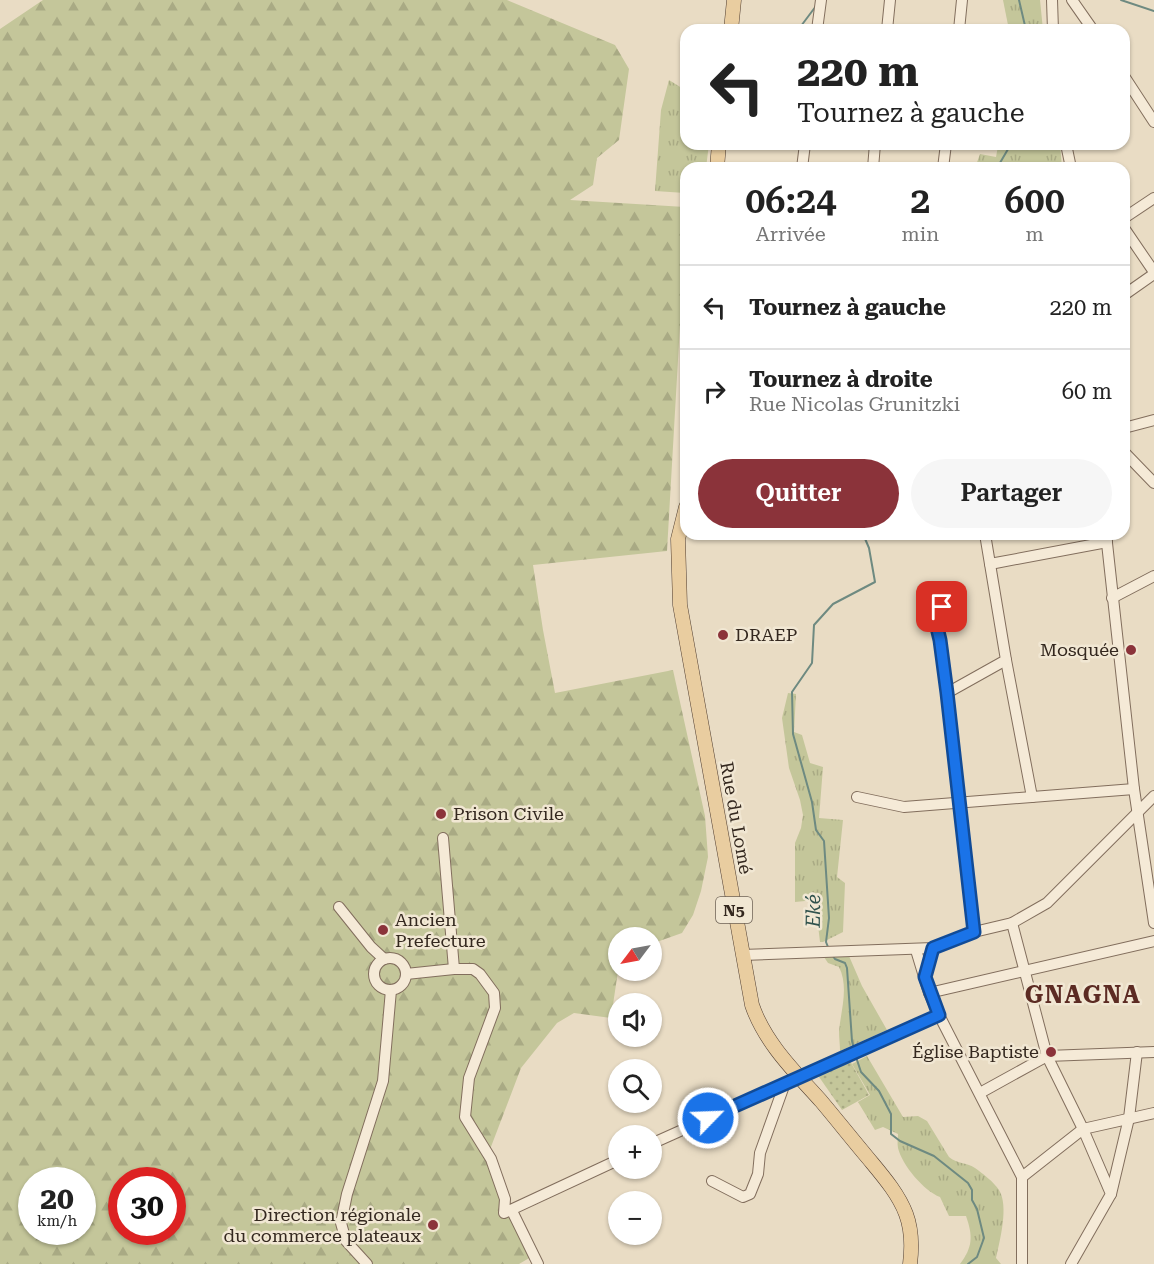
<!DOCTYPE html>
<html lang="fr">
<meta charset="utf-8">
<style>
body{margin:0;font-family:"Roboto Serif",serif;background:#f6f6f6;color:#222;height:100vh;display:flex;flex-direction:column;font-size:22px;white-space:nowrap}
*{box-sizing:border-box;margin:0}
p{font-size:20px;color:#767676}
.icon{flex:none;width:33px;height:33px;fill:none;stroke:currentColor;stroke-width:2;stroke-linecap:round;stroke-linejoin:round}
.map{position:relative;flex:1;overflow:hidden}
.drawer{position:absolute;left:680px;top:162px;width:450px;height:378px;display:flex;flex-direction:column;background:#fff;border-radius:18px;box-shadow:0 2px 4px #0004}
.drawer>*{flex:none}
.guide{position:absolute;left:680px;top:24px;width:450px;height:126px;border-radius:18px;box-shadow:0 2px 4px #0004;background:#fff;color:#222;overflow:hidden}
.needle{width:39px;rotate:238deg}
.tools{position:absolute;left:608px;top:927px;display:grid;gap:12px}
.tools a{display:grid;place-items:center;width:54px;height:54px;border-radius:50%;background:#fff;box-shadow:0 2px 4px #0004;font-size:30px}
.speed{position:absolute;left:18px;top:1167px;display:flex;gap:12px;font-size:30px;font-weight:700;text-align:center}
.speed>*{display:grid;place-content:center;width:78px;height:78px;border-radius:50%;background:#fff;box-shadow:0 2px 4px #0004;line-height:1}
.speed small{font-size:15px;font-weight:400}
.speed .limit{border:9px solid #d22;background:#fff;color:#111}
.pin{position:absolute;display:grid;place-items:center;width:51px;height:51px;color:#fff;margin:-26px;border-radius:12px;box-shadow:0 3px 9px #0006}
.me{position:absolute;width:66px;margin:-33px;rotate:66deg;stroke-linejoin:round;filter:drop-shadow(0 0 4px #0008)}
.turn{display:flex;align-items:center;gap:21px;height:126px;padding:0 18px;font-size:27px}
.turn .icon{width:78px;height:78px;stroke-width:2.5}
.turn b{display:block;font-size:42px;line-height:51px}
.eta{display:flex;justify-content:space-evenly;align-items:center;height:102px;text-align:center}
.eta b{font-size:36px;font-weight:600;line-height:42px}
.button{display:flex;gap:12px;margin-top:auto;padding:12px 18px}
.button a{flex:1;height:69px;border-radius:36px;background:#8b333a;color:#fff;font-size:24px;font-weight:600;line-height:69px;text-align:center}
.button a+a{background:#f6f6f6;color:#222}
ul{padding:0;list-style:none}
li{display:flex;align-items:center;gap:18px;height:84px;padding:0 18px;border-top:2px solid #e0e0e0}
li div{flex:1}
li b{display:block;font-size:22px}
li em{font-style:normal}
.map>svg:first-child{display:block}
.grass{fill:url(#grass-tufts)}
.forest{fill:url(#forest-firs);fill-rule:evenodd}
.park{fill:url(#park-dots)}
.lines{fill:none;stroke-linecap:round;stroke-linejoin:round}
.stream{stroke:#6e8a81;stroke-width:2}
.minor-casing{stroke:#826e5d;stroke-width:12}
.major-casing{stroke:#503d30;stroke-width:15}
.minor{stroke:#f5ead7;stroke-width:10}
.major{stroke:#e9cda0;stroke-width:14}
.route-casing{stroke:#114b97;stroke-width:15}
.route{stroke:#1a73e8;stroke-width:10}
.poi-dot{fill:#8b333a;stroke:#f1e7d3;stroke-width:2}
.labels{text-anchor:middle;stroke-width:5;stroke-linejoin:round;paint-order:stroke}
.shield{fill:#f1e7d3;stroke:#6d6155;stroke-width:1.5}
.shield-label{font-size:16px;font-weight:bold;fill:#34281f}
.poi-label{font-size:18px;fill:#34281f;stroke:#f1e7d3;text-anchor:start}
.street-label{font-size:18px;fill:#34281f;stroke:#f1e7d3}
.water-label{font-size:20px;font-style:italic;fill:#30524d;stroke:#f1e7d3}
.district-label{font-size:24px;font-weight:bold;letter-spacing:1.5px;fill:#5c2b23;stroke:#f1e7d3}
</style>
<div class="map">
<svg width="1154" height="1264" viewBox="0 0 1154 1264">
<defs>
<pattern id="grass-tufts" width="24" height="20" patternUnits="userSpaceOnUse" patternTransform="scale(1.5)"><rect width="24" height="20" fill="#c4c69a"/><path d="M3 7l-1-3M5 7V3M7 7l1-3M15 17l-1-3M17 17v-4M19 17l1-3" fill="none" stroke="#a9aa84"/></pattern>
<pattern id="forest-firs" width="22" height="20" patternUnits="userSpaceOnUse" patternTransform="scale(1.5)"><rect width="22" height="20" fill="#c4c69a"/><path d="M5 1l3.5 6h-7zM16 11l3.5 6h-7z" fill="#a9aa84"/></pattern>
<pattern id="park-dots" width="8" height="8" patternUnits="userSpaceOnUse" patternTransform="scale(1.5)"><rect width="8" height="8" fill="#c4c69a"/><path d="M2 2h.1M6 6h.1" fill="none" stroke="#a9aa84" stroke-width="1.8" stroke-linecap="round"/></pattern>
</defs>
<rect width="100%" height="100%" fill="#e9dcc4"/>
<g class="grass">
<polygon points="1003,0 1040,0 1043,30 1009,30"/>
<polygon points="669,80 685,90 686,144 709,144 706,168 686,168 685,193 655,191 661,110"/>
<polygon points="996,144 1060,144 1062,168 975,168 980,154 996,157 998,146"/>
<polygon points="788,693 796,694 794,732 802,735 810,763 823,767 819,818 843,820 837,877 845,883 843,932 823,942 820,942 815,900 795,902 795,843 801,828 803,815 800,800 789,768 782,718"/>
<path d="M 849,956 L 862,986 L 887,1030 L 840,1051 C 840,1045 839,1038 839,1031 C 841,1010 849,987 839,967 L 828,963 L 824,957 Z"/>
<path d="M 867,1056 L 903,1117 L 918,1116 L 927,1121 L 949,1157 C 957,1164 966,1162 975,1168 C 982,1173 994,1182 999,1190 C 1009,1206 1000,1240 996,1258 L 1001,1264 L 960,1264 C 973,1247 973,1236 966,1216 L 949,1216 L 940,1197 C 924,1191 902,1165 898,1148 C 897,1143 898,1138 898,1134 L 883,1127 L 875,1130 L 858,1102 L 870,1095 L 852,1064 Z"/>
</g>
<path class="forest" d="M 43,0 L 507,0 L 615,45 L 629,69 L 619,140 L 597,158 L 593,185 L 570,200 L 685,207 L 685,238 L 667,551 L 533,565 L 543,630 L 555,693 L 673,670 L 705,816 L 708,857 L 701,891 L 693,915 L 682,933 L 651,944 L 651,938 L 618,938 L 618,971 L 611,1018 L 574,1013 L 557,1023 L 521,1068 L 489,1152 L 494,1179 L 531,1257 L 519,1264 L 0,1264 L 0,29 ZM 32,1180 L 82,1180 L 82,1232 L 32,1232 ZM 122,1180 L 172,1180 L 172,1232 L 122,1232 Z"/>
<polygon class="park" points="849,1059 869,1095 842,1110 817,1074"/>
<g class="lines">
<g class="stream">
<polyline points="1019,0 1026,30"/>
<polyline points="1121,0 1154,11"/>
<polyline points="798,30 816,6"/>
<polyline points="997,168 1011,144"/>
<polyline points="828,947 826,942 829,918 824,841 816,830 812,802 793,734 792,692 812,663 814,625 833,604 875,582 869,548 863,534"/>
<polyline points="832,955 835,959 845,963 847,968 852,1041 854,1049"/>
<polyline points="856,1057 861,1072 879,1091 891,1114 891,1134 900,1141 934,1156 968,1183 972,1190 972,1200 977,1209 984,1238 977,1257 968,1264"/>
</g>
<defs>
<g id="minor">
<polyline points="1052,0 1053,30"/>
<polyline points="1072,0 1093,30"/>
<polyline points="817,30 821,0"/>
<polyline points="887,30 890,0"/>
<polyline points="959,30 962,0"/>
<polyline points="1124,76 1154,122"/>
<polyline points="1066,144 1071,168"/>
<polyline points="802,168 805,144"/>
<polyline points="873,168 875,144"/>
<polyline points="943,168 946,144"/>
<polyline points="1124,218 1154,198"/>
<polyline points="1124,228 1154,272"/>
<polyline points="1124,295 1154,274"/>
<polyline points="1124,428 1154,420"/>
<polyline points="1124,452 1154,483"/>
<polyline points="1106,534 1134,789 1154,923"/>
<polyline points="990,564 1107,542"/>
<polyline points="1112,598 1154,576"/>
<polyline points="942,607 935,619 940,640 947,693"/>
<polyline points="1006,660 1032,797"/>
<polyline points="857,797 904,807 1134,789"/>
<polyline points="443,838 454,969"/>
<polyline points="339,907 371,947 384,959"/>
<polyline points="1012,923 1047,1056 1083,1129 1111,1194 1071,1264"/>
<polyline points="974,932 947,693 1006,660 985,534"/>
<polyline points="916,950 929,993 939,1015 1022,1177 1022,1264"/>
<polyline points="742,955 933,948 974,932 1012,923 1047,903 1154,796"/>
<circle cx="390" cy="974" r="16"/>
<polyline points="406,974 454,969 473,969 480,974 494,993 495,1008 469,1078 465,1117 491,1159 505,1199 504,1213 618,1160"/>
<polyline points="925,976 933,948"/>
<polyline points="929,993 1154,941"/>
<polyline points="980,1093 1047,1056 1154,1052"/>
<polyline points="651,1144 939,1015"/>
<polyline points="1022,1177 1083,1129 1154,1113"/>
<polyline points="712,1181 743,1197 750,1194 758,1174 760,1153 785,1083"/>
<polyline points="1111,1194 1129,1118 1137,1052"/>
<polyline points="512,1211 538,1264"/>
<polyline points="367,1264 346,1241 341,1223 347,1194 383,1081 391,990"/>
</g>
<g id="major">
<polyline points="731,30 734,0"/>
<polyline points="717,168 719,144"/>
<path d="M 686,507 L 678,539 L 680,605 L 752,1005 C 765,1043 795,1072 821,1101 C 837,1120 852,1139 868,1158 C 882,1175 898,1193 906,1214 C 912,1230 912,1248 910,1264"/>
</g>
</defs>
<use href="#minor" class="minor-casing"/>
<use href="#major" class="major-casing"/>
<use href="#minor" class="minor"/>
<use href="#major" class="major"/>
</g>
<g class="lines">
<defs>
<polyline id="route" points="708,1118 939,1015 925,977 933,948 974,932 947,693 940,640 935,619 942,607"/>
</defs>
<use href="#route" class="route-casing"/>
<use href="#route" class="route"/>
</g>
<g class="poi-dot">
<circle cx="723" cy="635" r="6"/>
<circle cx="1131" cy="650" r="6"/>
<circle cx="441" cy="814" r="6"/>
<circle cx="383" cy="930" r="6"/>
<circle cx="1051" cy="1052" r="6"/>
<circle cx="433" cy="1225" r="6"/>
</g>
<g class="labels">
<rect class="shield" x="716" y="897" width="36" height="26" rx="4.5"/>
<g class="shield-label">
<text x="734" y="916">N5</text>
</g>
<g class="poi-label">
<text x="735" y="641">DRAEP</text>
<text x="1119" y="656" text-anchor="end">Mosquée</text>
<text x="453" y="820">Prison Civile</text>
<text x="395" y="926">Ancien<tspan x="395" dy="21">Prefecture</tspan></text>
<text x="1039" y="1058" text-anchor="end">Église Baptiste</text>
<text x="421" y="1221" text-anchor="end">Direction régionale<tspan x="421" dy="21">du commerce plateaux</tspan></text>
</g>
<g class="street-label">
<text transform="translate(736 818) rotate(80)" y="6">Rue du Lomé</text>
</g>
<g class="water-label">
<text transform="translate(813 911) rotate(-89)" y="7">Eké</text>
</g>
<g class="district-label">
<text x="1083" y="1003">GNAGNA</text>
</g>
</g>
</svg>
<div class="tools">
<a><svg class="needle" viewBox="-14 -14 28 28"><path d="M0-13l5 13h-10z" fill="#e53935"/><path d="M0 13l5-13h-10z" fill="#767676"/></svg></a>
<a><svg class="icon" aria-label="sound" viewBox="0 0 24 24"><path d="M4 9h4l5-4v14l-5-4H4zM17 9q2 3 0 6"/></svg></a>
<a><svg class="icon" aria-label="search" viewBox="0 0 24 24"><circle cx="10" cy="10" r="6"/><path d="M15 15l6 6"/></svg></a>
<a>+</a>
<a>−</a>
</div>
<div class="speed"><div>20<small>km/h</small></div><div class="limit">30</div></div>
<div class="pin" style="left:942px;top:607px;background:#d93025"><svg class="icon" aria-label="arrive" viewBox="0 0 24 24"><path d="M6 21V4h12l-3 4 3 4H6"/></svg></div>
<svg class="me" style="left:708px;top:1118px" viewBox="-20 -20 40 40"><circle r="17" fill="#1a73e8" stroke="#fff" stroke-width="3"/><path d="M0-11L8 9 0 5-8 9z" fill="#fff"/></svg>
<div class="guide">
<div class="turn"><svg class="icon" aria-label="left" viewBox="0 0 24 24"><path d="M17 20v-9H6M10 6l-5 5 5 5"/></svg><div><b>220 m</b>Tournez à gauche</div></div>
</div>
<section class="drawer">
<div class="eta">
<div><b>06:24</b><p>Arrivée</p></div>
<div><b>2</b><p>min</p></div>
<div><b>600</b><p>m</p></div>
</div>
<ul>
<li><svg class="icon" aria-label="left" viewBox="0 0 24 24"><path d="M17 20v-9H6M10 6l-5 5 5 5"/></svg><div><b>Tournez à gauche</b></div><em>220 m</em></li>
<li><svg class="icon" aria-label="right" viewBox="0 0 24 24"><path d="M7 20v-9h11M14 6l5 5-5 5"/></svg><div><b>Tournez à droite</b><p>Rue Nicolas Grunitzki</p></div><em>60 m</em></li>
</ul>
<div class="button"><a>Quitter</a><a>Partager</a></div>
</section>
</div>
